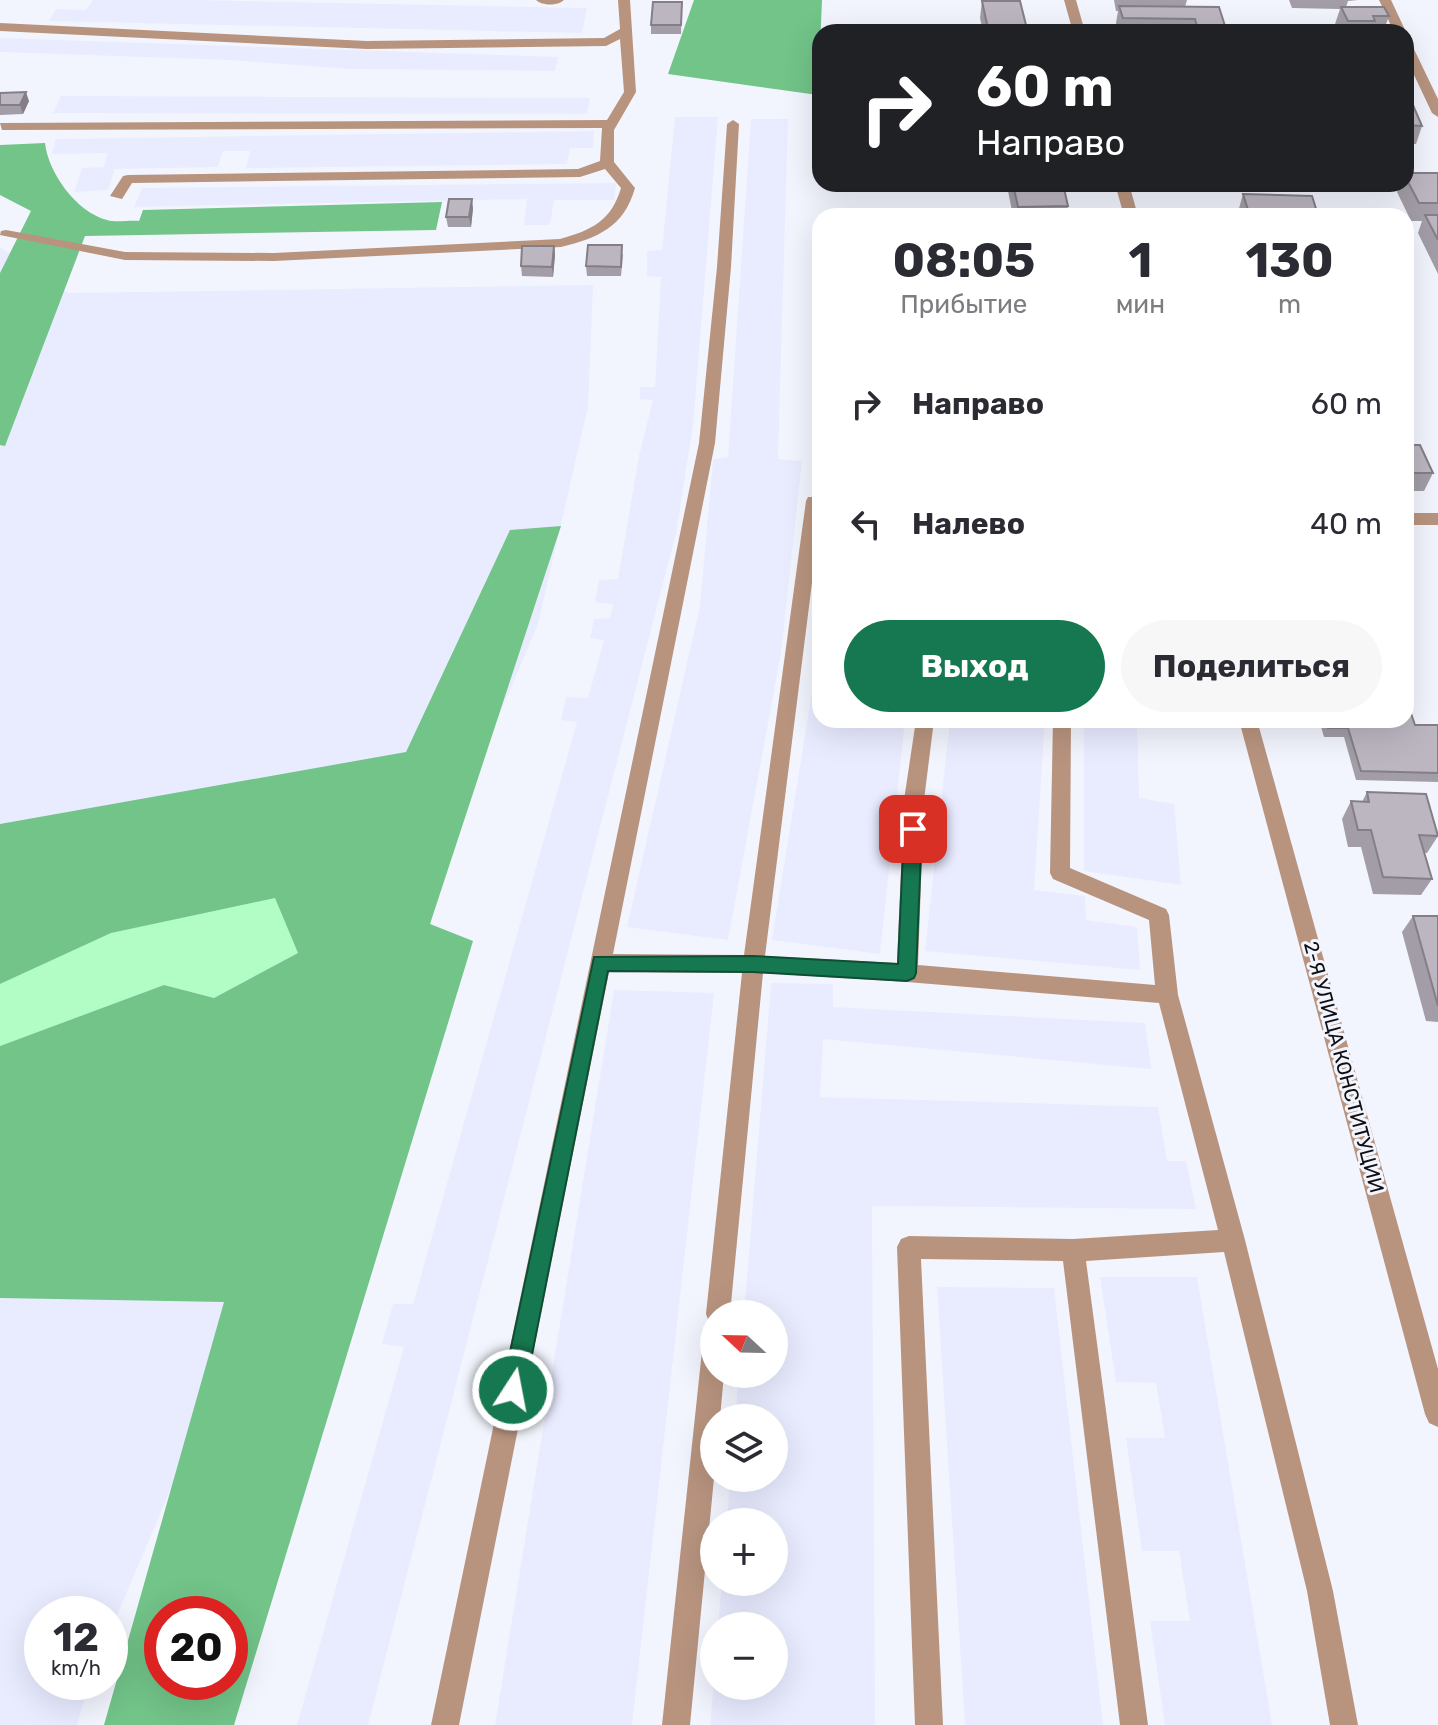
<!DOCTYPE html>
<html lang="ru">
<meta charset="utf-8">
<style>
body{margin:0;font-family:Rubik,sans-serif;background:#f7f7f7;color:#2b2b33;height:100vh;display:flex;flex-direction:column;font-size:30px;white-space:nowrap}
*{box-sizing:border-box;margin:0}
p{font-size:26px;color:#7c7c81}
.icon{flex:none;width:44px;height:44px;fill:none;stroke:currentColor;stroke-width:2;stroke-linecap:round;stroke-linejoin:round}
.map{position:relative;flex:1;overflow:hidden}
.side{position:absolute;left:812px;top:208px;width:602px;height:520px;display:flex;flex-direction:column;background:#fff;border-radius:24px;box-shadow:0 8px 32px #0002}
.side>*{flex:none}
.guide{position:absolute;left:812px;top:24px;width:602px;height:168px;border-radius:24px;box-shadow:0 8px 32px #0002;background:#202124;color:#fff;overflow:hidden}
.needle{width:52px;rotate:292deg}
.buttons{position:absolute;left:700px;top:1300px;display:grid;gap:16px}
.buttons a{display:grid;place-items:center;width:88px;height:88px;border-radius:50%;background:#fff;box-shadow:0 8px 32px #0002;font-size:40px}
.speed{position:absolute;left:24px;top:1596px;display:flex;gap:16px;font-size:40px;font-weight:700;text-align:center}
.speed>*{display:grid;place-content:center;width:104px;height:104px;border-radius:50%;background:#fff;box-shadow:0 8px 32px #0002;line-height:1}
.speed small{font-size:20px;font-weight:400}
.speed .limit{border:12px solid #d22;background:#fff;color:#111}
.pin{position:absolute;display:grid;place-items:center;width:68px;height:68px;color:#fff;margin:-34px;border-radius:16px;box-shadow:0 4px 12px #0006}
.me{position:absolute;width:88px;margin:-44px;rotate:11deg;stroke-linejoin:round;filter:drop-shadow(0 0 6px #0008)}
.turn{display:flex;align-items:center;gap:28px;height:168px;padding:0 32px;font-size:36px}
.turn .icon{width:104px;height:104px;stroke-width:2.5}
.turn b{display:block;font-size:56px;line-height:68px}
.eta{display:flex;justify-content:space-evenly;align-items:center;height:136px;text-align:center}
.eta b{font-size:48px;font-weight:700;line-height:56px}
.action{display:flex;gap:16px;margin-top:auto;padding:16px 32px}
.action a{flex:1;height:92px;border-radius:48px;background:#167850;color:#fff;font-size:32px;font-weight:700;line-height:92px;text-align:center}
.action a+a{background:#f7f7f7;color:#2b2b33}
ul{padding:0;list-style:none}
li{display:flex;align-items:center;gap:24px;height:120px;padding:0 32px}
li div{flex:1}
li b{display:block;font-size:30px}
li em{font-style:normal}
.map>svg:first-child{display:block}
.built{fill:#e9ecff}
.green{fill:#b1fdc5}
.forest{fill:#72c489;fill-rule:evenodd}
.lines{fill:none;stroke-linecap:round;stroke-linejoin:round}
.lane{fill:#b8947f;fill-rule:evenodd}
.street{fill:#b8947f;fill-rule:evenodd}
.wall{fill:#a29da6}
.shaded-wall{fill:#847f87}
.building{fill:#bcb6c1;stroke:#847f87;stroke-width:2}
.route{fill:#167850;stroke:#0e4e34;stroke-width:2}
.labels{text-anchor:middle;stroke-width:6;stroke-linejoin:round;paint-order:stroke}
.street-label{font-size:20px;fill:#0f0f13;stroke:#f3f5fe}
</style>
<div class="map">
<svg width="1438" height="1725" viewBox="0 0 1438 1725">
<rect width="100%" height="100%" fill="#f3f5fe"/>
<g class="built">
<polygon points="93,0 196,0 587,8 582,33 49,21 56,9 86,10"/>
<polygon points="0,38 558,57 555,71 349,69 231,60 0,52"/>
<polygon points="61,96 590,98 587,114 53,113"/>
<polygon points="675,117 718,117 693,426 676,533 368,1725 297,1725 404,1347 382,1344 393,1304 413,1304 577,722 561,720 566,697 588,698 604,640 590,638 594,619 610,618 613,604 595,602 599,580 618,579 639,456 653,400 640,399 640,387 655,387 661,277 647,276 647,251 662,250"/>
<polygon points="751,119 788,119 778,459 802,461 781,653 728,940 627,927 700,606 713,459 728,457"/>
<polygon points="594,131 593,148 570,148 567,164 246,168 250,151 223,151 218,167 115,169 108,190 74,192 82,168 104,167 107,153 52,154 56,139"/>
<polygon points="616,183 614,200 554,200 550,225 524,225 527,199 134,207 142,188"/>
<polygon points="0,247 68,293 593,285 588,407 538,624 110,1632 110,1614 42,1614 42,1682 90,1682 77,1725 0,1725"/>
<polygon points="820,642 820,720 905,720 880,954 772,940"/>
<polygon points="950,720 1045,720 1034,890 1085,896 1086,920 1137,927 1140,970 925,951"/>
<polygon points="1084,720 1137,720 1139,798 1174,804 1181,885 1084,871"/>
<polygon points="771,983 833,984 833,1007 1145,1023 1151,1069 823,1039 820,1097 1158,1107 1167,1161 1186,1161 1196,1209 872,1206 875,1725 710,1725 714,1680 714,1686 774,1686 774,1626 718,1626 722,1582 774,1582 774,1522 727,1522 730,1478 774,1478 774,1418 735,1418 739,1374 774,1374 774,1314 744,1314"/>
<polygon points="614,990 714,993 632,1725 495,1725"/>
<polygon points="1100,1277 1197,1277 1272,1725 1165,1725 1150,1621 1190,1621 1179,1551 1142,1551 1126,1438 1165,1438 1156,1383 1116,1382"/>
<polygon points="937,1287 1054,1288 1103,1725 965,1725"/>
</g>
<polygon class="green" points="275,897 298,953 214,998 164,985 0,1046 0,984 111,933"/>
<g class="forest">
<polygon points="694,0 822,0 818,95 668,74"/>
<path d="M 45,143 C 48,172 76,212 107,220 C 116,223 129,220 139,221 L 143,210 L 442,202 L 436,230 L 85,236 L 5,446 L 0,445 L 0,273 L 31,211 L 0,195 L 0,145 Z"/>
<path d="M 561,526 L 430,924 L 473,941 L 234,1725 L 104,1725 L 224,1302 L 0,1298 L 0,1046 L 164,985 L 214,998 L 298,953 L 275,898 L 111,933 L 0,984 L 0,824 L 406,752 L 510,530 ZM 162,1614 L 230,1614 L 230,1682 L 162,1682 Z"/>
</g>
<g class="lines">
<g class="lane">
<path d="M 536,0 L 564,0 C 558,6 542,6 536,0 Z"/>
<path d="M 618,0 L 630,0 L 636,92 L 614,130 L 614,162 L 635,188 C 624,227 598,238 561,247 L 274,261 L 125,260 L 0,235 L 1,231 L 6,230 L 125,252 L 274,253 L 560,239 C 592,230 611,221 621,188 L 605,169 L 580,177 L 132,183 L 122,199 L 110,196 L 123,176 L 128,175 L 578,169 L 600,161 L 602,128 L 2,130 L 0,123 L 607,120 L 624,92 L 620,39 L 606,46 L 367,49 L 0,31 L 0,23 L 367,41 L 604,38 L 620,29 Z"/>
<polygon points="733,120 739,124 731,267 715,443 613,954 744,955 806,501 808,497 820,497 820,519 765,956 897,963 904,800 916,720 934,720 924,800 918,965 1155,985 1149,920 1053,879 1050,873 1053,720 1071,720 1070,868 1166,909 1169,915 1178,995 1245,1240 1333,1591 1358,1725 1330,1725 1307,1591 1224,1252 1086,1261 1148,1725 1120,1725 1063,1261 921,1259 943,1725 915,1725 897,1247 901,1239 909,1236 1073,1239 1218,1230 1159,1003 907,982 763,973 730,1314 714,1314 714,1324 709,1322 706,1314 742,973 609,972 459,1725 431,1725 699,443 717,267 727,124"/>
<polygon points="714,1339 714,1374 724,1374 720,1418 714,1418 714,1478 690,1725 662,1725 702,1351 705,1342"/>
</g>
<g class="street">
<polygon points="1064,0 1076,0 1085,32 1073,32"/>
<polygon points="1379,0 1391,0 1406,32 1394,32"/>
<polygon points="1406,41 1412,45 1438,99 1438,117 1432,113 1406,58"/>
<polygon points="1115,184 1129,184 1138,216 1124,216"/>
<rect x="1406" y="513" width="32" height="12"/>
<polygon points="1239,720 1257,720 1438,1369 1438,1427 1429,1423 1425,1414"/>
</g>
</g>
<g class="wall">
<polygon points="1114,0 1187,0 1185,7 1225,26 1224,32 1118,32 1116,23 1118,11 1116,11"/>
<polygon points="1289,0 1358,0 1348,1 1346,7 1389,16 1383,32 1318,32 1319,29 1338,29 1335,24 1340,9 1292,8"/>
<polygon points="982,1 1027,29 1026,32 983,32 980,18"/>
<polygon points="682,2 681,34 651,34 651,25"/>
<polygon points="1406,89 1422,126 1416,144 1406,144"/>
<polygon points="0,93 29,101 23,114 0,115"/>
<polygon points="1406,173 1438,173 1438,274 1418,233 1422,221 1411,221 1397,192 1400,184 1406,184"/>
<polygon points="1009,184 1063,184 1068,206 1066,216 1013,216 1008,191"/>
<polygon points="1243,194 1318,215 1239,216 1238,212"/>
<polygon points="473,208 471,227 448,227 446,217"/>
<polygon points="554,246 555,255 553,277 522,276 521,266"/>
<polygon points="623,254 621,276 587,276 586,266"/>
<polygon points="1406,445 1433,473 1424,491 1406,491"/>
<polygon points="1319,720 1406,720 1415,725 1438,725 1438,782 1356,780 1344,737 1324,737"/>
<polygon points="1367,792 1438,836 1427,853 1424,853 1432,879 1421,895 1373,894 1361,847 1348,847 1342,819 1351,801 1362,802"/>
<polygon points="1413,916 1438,916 1438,1022 1426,1021 1402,932"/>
</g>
<g class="shaded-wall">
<polygon points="26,92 29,101 23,114 20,105"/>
<polygon points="472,199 473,208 471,227 469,217"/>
<polygon points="554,246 555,255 553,277 552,267"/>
</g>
<g class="building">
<polygon points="982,1 1020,1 1027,29 988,29"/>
<polygon points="653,2 682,2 681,25 651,25"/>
<polygon points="1119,6 1219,7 1225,26 1197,26 1195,19 1123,18"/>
<polygon points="1341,7 1384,7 1389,16 1373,16 1375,21 1348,21"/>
<polygon points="1319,29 1372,30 1374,32 1320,32"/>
<polygon points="1406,89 1422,126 1406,125"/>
<polygon points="26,92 20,105 0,105 0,93"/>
<polygon points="1406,173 1438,173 1438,203 1419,203 1406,178"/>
<polygon points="1013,184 1063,184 1068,206 1018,207"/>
<polygon points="1243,194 1312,196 1318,215 1249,213"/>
<polygon points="449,199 472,199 469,217 446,217"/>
<polygon points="1425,215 1438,215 1438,240"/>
<polygon points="588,245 622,245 621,267 586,266"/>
<polygon points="522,246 554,246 552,267 521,266"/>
<polygon points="1406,445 1420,445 1433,473 1406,473"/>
<polygon points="1406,705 1408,705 1415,725 1438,725 1438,773 1361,771 1348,728 1328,728 1326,720 1406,720"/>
<polygon points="1367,792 1426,794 1438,836 1419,835 1432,879 1383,877 1371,830 1358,830 1351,801 1369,802"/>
<polygon points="1413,916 1438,916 1438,1006"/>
</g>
<polygon class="route" points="913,822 922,829 916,973 914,978 907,981 753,972 608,971 525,1390 521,1398 513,1401 505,1398 502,1390 594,957 753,956 898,964 904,829"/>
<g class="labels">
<g class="street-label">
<text transform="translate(1344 1067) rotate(75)" y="7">2-Я УЛИЦА КОНСТИТУЦИИ</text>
</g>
</g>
</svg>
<div class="buttons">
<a><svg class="needle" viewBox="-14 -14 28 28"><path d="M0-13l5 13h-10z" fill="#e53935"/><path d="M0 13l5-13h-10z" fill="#7c7c81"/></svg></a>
<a><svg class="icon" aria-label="layers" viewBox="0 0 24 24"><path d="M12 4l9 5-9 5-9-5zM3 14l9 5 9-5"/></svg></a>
<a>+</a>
<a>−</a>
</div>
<div class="speed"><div>12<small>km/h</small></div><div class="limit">20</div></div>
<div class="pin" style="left:913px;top:829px;background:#d93025"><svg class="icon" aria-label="arrive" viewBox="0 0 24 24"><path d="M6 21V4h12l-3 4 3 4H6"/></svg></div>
<svg class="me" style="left:513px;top:1390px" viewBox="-20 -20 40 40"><circle r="17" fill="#167850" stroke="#fff" stroke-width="3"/><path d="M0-11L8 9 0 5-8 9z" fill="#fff"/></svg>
<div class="guide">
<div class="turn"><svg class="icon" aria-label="right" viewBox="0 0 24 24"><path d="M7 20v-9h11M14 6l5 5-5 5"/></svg><div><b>60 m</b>Направо</div></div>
</div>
<section class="side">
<div class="eta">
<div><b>08:05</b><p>Прибытие</p></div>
<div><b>1</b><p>мин</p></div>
<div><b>130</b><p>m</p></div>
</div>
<ul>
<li><svg class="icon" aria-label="right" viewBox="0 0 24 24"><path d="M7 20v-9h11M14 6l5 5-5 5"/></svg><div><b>Направо</b></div><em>60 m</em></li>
<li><svg class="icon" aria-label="left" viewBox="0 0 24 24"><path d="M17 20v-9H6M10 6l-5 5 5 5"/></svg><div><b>Налево</b></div><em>40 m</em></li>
</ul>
<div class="action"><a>Выход</a><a>Поделиться</a></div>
</section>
</div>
